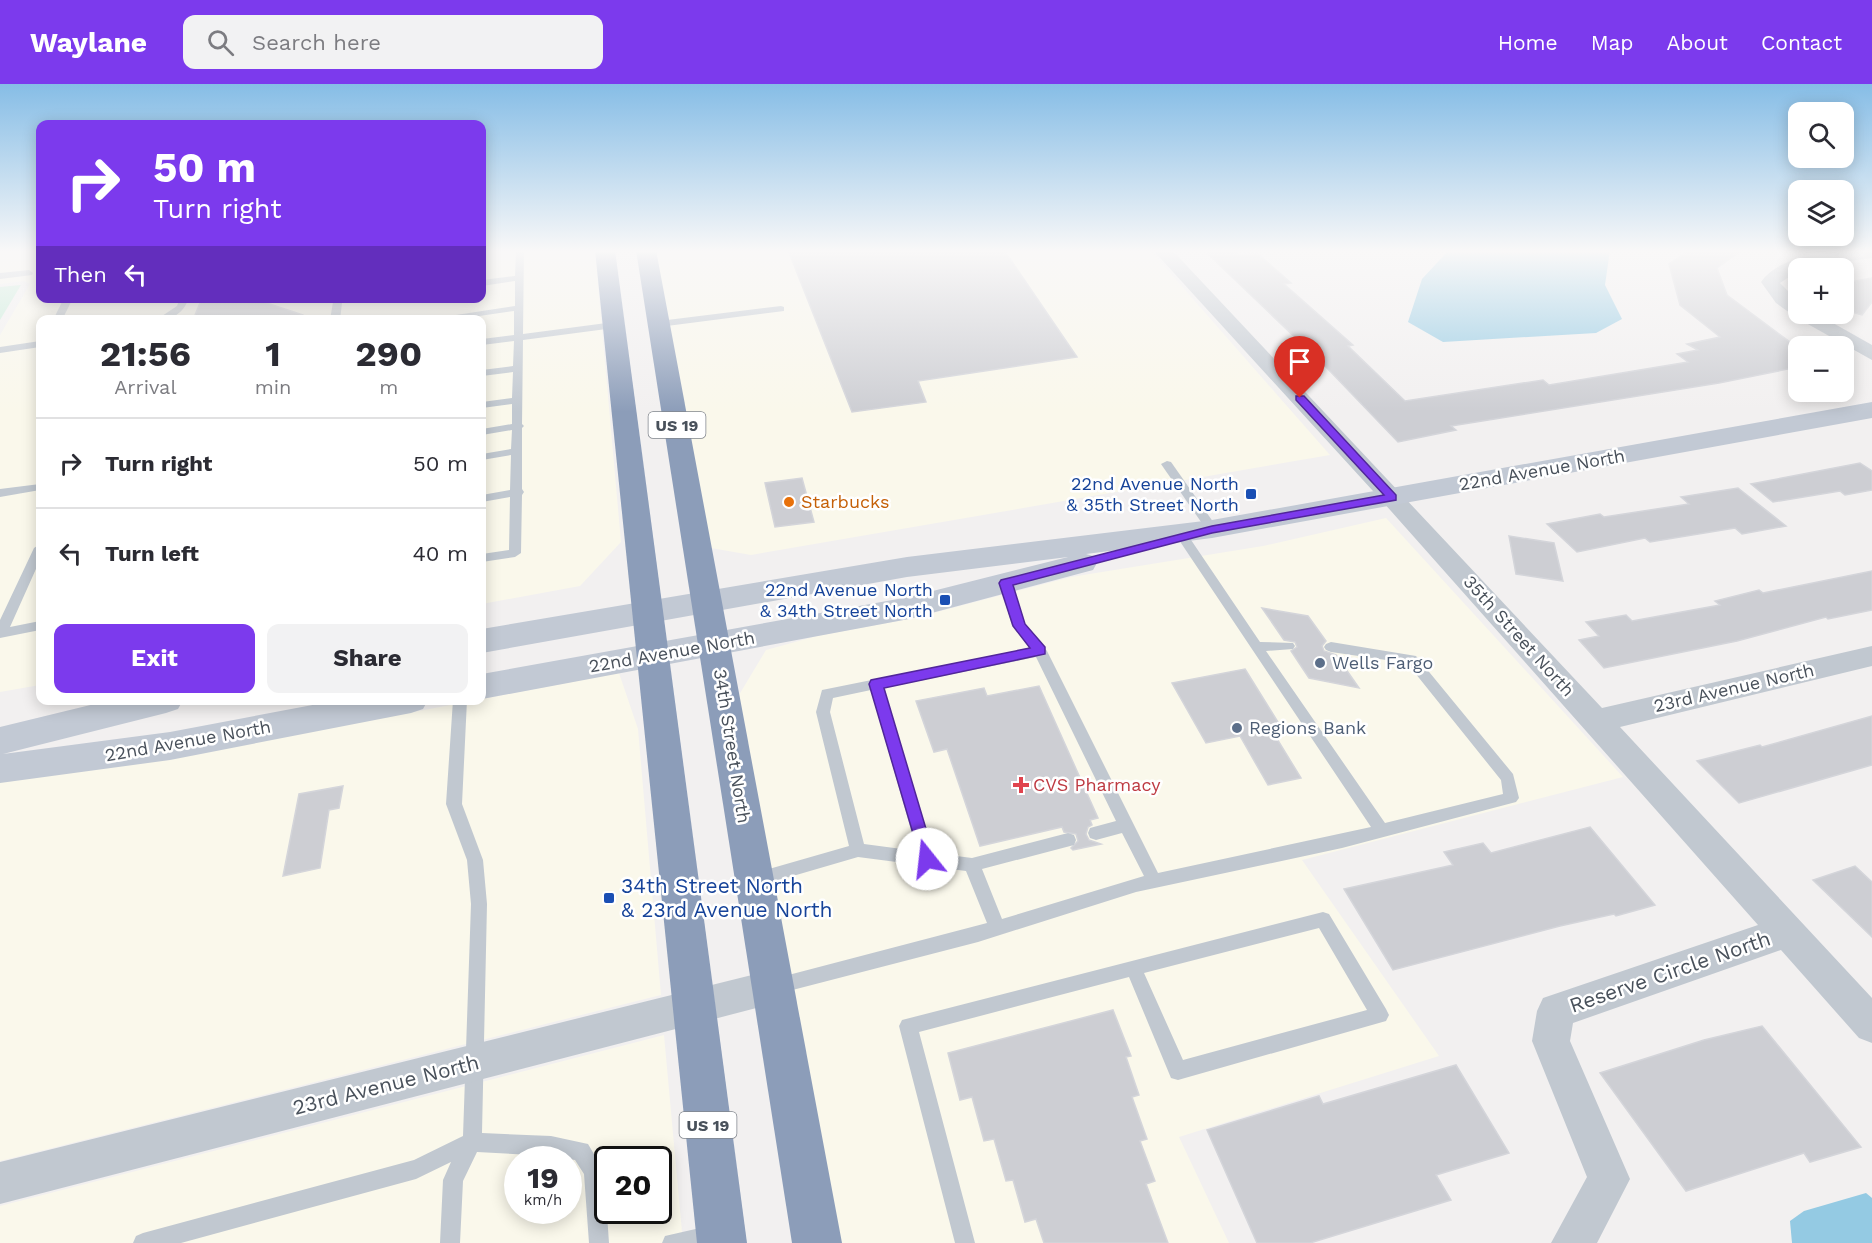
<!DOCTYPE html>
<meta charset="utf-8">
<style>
body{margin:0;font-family:"Work Sans",sans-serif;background:#f2f2f3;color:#2b2b33;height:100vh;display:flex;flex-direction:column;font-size:22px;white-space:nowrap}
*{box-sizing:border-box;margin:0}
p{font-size:20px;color:#7c7c81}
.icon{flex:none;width:33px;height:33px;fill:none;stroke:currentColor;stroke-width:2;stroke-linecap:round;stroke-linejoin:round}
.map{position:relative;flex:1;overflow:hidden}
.drawer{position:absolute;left:36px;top:231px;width:450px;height:390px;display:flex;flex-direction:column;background:#fff;border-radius:12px;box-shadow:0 3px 15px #0003}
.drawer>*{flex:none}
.guide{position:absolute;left:36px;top:36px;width:450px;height:183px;border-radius:12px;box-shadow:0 3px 15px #0003;background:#7c3aed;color:#fff;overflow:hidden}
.fabs{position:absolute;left:1788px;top:18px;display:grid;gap:12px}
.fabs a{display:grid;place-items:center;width:66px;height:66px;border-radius:12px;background:#fff;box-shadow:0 3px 15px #0003;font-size:30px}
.speed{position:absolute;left:504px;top:1062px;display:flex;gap:12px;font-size:30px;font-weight:700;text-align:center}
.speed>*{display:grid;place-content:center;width:78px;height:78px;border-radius:50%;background:#fff;box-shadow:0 3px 15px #0003;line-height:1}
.speed small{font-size:15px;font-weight:400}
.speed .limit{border:3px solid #111;border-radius:9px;background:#fff;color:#111}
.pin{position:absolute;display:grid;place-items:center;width:51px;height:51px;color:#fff;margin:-62px -26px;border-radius:50% 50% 50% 0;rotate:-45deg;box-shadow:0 0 6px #0007}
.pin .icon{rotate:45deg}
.me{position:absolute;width:66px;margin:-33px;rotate:344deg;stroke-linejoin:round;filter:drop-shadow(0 0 4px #0008)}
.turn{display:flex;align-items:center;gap:21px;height:126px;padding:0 18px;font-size:27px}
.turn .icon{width:78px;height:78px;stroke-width:2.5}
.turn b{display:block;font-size:42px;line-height:51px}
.then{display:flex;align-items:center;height:57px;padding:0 18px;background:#0003;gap:12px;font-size:22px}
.eta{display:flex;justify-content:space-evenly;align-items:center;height:102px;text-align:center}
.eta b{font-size:36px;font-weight:700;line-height:42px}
.cta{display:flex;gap:12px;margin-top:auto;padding:12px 18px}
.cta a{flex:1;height:69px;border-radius:12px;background:#7c3aed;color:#fff;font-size:24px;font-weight:700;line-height:69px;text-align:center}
.cta a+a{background:#f2f2f3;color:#2b2b33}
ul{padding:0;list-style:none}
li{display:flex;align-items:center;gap:18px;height:90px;padding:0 18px;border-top:2px solid #e1e1e2}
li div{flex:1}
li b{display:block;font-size:22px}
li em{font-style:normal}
header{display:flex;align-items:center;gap:36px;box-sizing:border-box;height:84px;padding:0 30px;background:#7c3aed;color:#fff}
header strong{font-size:28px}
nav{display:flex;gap:33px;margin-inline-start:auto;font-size:21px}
.search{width:420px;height:54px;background:#f2f2f3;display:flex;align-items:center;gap:15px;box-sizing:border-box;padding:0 21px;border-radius:12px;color:#7c7c81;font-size:22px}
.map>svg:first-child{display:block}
.commercial{fill:#faf8eb;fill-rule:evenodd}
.green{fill:#c2ebd6}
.water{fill:#94cae3}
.building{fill:#cdced3;stroke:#d4d5da;stroke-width:1.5}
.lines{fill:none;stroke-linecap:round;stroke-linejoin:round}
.lane{fill:#c1c8d0;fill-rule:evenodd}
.street{fill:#c1c8d0;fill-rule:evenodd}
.secondary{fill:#c2c9d4;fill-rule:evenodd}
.highway{fill:#8c9db9;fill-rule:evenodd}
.route{fill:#7c3aed;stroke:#51269a;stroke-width:1.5}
.transit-dot{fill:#1a4fb4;stroke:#fff;stroke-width:2}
.food-dot{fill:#e8710a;stroke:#fff;stroke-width:2}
.service-dot{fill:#5c6f8a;stroke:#fff;stroke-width:2}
.health-dot{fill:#e0444e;stroke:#fff;stroke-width:2}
.labels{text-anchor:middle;stroke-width:5;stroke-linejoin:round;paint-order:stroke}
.shield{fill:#fff;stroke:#80858c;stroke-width:1.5}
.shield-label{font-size:16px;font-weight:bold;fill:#49515b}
.street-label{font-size:18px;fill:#49515b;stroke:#fff}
.transit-label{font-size:18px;fill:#164399;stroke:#fff;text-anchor:end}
.food-label{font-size:18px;fill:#c56008;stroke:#fff;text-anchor:start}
.service-label{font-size:18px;fill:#4e5e75;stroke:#fff;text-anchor:start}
.health-label{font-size:18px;fill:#be3a42;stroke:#fff;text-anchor:start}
.near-transit-label{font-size:21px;fill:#164399;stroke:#fff;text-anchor:start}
.near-street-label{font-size:21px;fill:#49515b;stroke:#fff}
</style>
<header>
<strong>Waylane</strong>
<div class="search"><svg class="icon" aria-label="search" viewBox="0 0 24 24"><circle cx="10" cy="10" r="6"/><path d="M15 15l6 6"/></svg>Search here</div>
<nav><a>Home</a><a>Map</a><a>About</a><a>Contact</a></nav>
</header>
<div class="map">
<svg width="1872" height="1159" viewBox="0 0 1872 1159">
<rect width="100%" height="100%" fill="#f2f0f0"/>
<g class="commercial">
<polygon points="0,166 40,166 40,214 482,214 482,166 595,166 621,458 580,502 482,520 482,236 40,236 40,601 0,608 0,251 30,200 24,197 0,200"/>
<polygon points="655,166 1150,166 1330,371 751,471 711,464"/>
<polygon points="1386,434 1623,693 1302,776 1439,972 1179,1053 1229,1159 839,1159 739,611 766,566 817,552 914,534 1071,493 1263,462"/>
<polygon points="619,589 638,645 661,911 0,1077 0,698 166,675"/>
<path d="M 664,951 L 683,1159 L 0,1159 L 0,1122 ZM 518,1076 L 568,1076 L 568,1126 L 518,1126 ZM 608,1076 L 658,1076 L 658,1126 L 608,1126 Z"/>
</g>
<polygon class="green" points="21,201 0,236 0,203"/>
<g class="water">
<polygon points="1449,166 1610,166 1605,201 1622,235 1596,249 1443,258 1408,238 1422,195"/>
<polygon points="1866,1109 1872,1114 1872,1159 1792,1159 1790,1137 1804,1127"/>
</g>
<g class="building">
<polygon points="788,166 1004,166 1077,273 918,297 926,318 852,328"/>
<polygon points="1233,166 1239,171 1257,169 1291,199 1284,200 1353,261 1348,262 1405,317 1543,296 1549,301 1688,278 1677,270 1698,266 1687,260 1720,253 1680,221 1669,180 1689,166 1742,166 1717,184 1727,211 1798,264 1798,283 1719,299 1451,342 1456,346 1398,358 1326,283 1207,169"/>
<polygon points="1872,194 1872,218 1862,231 1844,226 1844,199"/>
<polygon points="202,214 252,214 303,231 302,236 193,236"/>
<polygon points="1860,379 1872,387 1872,406 1845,411 1840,407 1773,418 1751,400"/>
<polygon points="802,394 814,438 775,443 765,399"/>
<polygon points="1738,404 1786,442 1742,450 1735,444 1650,458 1645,454 1577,468 1547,440 1600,430 1604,433 1689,420 1681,413"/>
<polygon points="1509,452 1554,459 1563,497 1516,490"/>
<polygon points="1872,487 1872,526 1828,535 1826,533 1737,557 1604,584 1579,556 1599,552 1586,538 1626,531 1632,537 1720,521 1715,517 1759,506 1763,509"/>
<polygon points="1262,524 1308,532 1326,557 1322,562 1324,567 1336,571 1359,604 1309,594 1291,567 1297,563 1295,558 1284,556"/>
<polygon points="1245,585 1281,643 1271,645 1301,694 1268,701 1240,652 1206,659 1172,599"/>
<polygon points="1039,602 1098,734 1090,736 1092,741 1088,743 1086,750 1089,756 1101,760 1073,766 1071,764 1078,757 1076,750 1064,748 1062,743 980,762 947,665 934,668 916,617 984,604 987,612"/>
<polygon points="1872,632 1872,681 1739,719 1697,677 1760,661 1762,663"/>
<polygon points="343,702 339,724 329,726 320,784 283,792 299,710"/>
<polygon points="1590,743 1655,821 1616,832 1614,830 1560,842 1393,886 1344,805 1453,781 1444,768 1483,759 1491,769"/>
<polygon points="1855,782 1872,798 1872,853 1813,796"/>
<polygon points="1113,926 1131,972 1126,973 1139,1011 1132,1013 1147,1055 1140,1057 1155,1097 1146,1100 1168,1159 1044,1159 1036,1135 1025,1138 1013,1096 1006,1097 994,1055 984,1057 972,1013 960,1016 948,969"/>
<polygon points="1762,942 1861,1063 1810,1078 1804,1069 1686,1107 1600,989 1704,956"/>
<polygon points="1456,981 1509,1069 1436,1091 1451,1116 1310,1159 1257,1159 1207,1046 1319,1012 1323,1020"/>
</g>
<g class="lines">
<g class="lane">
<polygon points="516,166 524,166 523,250 614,238 619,241 614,244 523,256 522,340 524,342 522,344 522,405 524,408 522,411 521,469 515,473 482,478 482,470 509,466 510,413 482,418 482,411 510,406 511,371 482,376 482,370 511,365 512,346 482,351 482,345 512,340 512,320 482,324 482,318 512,314 513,288 482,292 482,286 513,282 514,257 482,261 482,255 514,251 514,227 452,236 423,236 515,222 515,197 482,202 482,196 515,192"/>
<polygon points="29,186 33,189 32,191 0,195 0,189"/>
<polygon points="64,214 73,214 62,236 53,236"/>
<path d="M 180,214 L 189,214 C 183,230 172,236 156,236 L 177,222 Z"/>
<polygon points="325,214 361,214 342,219 340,236 330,236 333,218"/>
<polygon points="781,222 784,223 784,227 659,243 654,240 659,237"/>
<polygon points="40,257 40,263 0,269 0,263"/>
<polygon points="1167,377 1171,378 1216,442 1218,445 1216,448 1208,448 1161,380"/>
<polygon points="40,400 40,406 0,413 0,405"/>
<path d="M 1183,449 L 1187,450 L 1260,558 L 1293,559 L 1295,562 L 1293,565 L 1266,567 L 1385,739 L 1503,710 L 1501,696 L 1407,579 L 1331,568 L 1326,566 L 1324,563 L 1326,560 L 1331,558 L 1416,572 L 1513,690 L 1519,714 L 1516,718 L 1342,764 L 1136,808 L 978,858 L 777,910 L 771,908 L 768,902 L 771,896 L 777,894 L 987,839 L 966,787 L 858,773 L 755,803 L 749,801 L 747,796 L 749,791 L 755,789 L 849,762 L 816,628 L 822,606 L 1030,564 L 1012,542 L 1000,499 L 1006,495 L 1012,499 L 1025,540 L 1047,567 L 1158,789 L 1371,743 L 1177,453 ZM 1036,573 L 1116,737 L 1090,744 L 1088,749 L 1090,754 L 1096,756 L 1122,749 L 1144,792 L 1002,835 L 982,785 L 1074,761 L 1076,756 L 1074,751 L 1068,749 L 972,774 L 933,769 L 884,604 ZM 871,606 L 917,767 L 864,760 L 830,628 L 833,614 Z"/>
<polygon points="40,460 40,476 10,543 40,537 40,546 0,554 0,536 34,464"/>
<polygon points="453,616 467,616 462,720 483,776 487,820 482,1049 551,1052 588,1060 604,1087 609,1159 589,1159 584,1090 575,1076 551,1072 477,1068 463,1097 460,1159 440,1159 443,1096 451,1078 416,1095 181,1159 133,1159 136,1152 143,1149 414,1076 463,1052 471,820 467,776 446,720"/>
<path d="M 1323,828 L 1329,830 L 1386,925 L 1389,931 L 1386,937 L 1178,996 L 1171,994 L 1129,893 L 919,948 L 975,1159 L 955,1159 L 899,942 L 902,936 ZM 1319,844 L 1367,926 L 1183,976 L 1144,889 Z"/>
<polygon points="713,1141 720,1144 723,1151 718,1159 662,1159 665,1152"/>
</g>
<g class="street">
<polygon points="1153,166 1172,166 1602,624 1872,562 1872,582 1620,643 1872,914 1872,959 1859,954 1781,866 1573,939 1570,957 1630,1095 1597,1159 1551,1159 1587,1093 1532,957 1537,927 1543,914 1758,841 1383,418"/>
<path d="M 1855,166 L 1872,166 L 1872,174 L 1798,184 L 1798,187 L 1780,199 L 1798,217 L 1798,230 L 1817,230 L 1872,261 L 1872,276 L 1797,234 L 1776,219 L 1761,198 C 1780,171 1825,169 1855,166 Z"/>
<polygon points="772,886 785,891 790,903 785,915 772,920 0,1120 0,1078"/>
</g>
<g class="secondary">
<polygon points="1872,318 1872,334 1212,454 1086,470 1093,472 1097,479 1093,486 909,535 482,615 482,590 909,513 1068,473 907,493 482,569 482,545 907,473 1212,436"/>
<polygon points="111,616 183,616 178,625 166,629 3,670 170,648 339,616 428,616 423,625 411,629 170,676 0,699 0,643"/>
</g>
<g class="highway">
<polygon points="595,166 615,166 747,1159 697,1159"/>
<polygon points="636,166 656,166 842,1159 792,1159"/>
</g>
</g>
<linearGradient id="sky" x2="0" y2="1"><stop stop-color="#86bde6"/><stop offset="0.51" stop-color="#f9f8f8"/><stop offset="1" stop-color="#f9f8f8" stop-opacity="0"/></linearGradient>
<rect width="1872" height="328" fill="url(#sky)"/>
<polygon class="route" points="1296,312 1304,312 1396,411 1396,416 1212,449 1013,501 1025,540 1045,563 1045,570 884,604 935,775 933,780 922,780 869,600 871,596 1030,564 1013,542 999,499 1001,496 1212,442 1384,411 1296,316"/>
<g class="transit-dot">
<rect x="1245" y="404" width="12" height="12" rx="3"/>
<rect x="939" y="510" width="12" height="12" rx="3"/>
<rect x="603" y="808" width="12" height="12" rx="3"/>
</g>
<circle class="food-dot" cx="789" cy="418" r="6"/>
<g class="service-dot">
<circle cx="1320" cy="579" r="6"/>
<circle cx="1237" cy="644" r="6"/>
</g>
<path class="health-dot" d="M1018 692h6v6h6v6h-6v6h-6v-6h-6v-6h6z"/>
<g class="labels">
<g class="shield">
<rect x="648.5" y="328" width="57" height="26" rx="4.5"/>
<rect x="679.5" y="1028" width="57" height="26" rx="4.5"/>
</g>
<g class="shield-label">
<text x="677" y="347">US 19</text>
<text x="708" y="1047">US 19</text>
</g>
<g class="street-label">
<text transform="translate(1542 386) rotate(-10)" y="6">22nd Avenue North</text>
<text transform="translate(1519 552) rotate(48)" y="6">35th Street North</text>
<text transform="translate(672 568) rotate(-10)" y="6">22nd Avenue North</text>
<text transform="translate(1734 604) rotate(-13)" y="6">23rd Avenue North</text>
<text transform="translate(188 657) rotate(-10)" y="6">22nd Avenue North</text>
<text transform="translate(732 662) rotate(81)" y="6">34th Street North</text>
</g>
<g class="transit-label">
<text x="1239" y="406">22nd Avenue North<tspan x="1239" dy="21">&amp; 35th Street North</tspan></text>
<text x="933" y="512">22nd Avenue North<tspan x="933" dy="21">&amp; 34th Street North</tspan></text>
</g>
<g class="food-label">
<text x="801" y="424">Starbucks</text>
</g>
<g class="service-label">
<text x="1332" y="585">Wells Fargo</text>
<text x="1249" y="650">Regions Bank</text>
</g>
<g class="health-label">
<text x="1033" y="707">CVS Pharmacy</text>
</g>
<g class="near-transit-label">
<text x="621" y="809">34th Street North<tspan x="621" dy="24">&amp; 23rd Avenue North</tspan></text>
</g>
<g class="near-street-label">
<text transform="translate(1670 888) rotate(-19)" y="7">Reserve Circle North</text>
<text transform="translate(386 1001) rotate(-14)" y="7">23rd Avenue North</text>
</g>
</g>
</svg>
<div class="fabs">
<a><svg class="icon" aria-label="search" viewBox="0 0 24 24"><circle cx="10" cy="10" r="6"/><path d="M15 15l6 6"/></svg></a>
<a><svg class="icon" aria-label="layers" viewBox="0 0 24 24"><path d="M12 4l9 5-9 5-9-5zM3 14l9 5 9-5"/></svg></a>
<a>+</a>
<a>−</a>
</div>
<div class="speed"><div>19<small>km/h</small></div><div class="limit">20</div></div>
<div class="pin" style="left:1300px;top:314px;background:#d93025"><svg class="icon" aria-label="arrive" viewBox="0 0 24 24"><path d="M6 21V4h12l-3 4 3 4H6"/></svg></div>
<svg class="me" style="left:927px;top:775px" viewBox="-20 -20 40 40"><circle r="19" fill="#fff"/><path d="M0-13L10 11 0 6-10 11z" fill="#7c3aed"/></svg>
<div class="guide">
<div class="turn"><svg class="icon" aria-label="right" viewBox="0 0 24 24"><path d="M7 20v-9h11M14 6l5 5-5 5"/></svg><div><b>50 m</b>Turn right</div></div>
<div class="then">Then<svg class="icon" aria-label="left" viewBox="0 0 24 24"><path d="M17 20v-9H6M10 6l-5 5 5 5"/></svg></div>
</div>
<section class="drawer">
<div class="eta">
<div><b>21:56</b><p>Arrival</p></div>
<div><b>1</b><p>min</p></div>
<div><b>290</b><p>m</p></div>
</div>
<ul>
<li><svg class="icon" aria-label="right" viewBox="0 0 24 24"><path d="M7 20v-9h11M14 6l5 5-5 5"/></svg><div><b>Turn right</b></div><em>50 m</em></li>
<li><svg class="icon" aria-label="left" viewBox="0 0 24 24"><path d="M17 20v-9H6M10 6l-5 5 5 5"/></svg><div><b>Turn left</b></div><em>40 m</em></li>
</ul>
<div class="cta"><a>Exit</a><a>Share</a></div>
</section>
</div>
